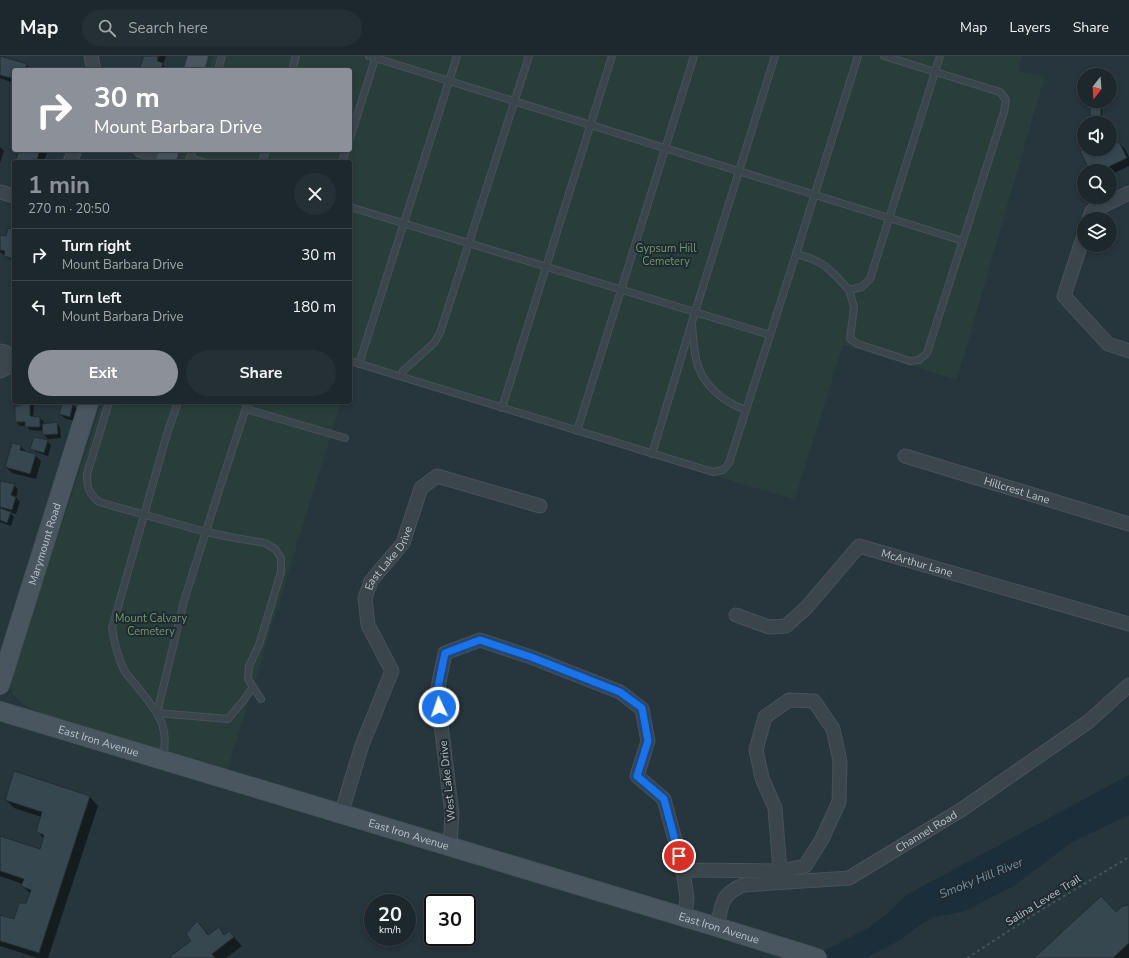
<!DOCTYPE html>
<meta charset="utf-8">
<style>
body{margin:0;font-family:"Nunito Sans",sans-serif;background:#253035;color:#f1f3f6;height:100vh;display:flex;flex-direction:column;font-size:15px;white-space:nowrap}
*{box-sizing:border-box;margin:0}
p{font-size:13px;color:#a0a6aa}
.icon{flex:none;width:22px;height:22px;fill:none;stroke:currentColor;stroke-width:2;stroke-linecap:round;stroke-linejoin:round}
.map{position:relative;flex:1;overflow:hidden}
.drawer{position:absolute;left:12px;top:104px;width:340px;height:244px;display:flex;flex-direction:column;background:#1d282d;border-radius:4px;box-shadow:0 2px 6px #0003,0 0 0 1px #3b4449}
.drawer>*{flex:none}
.banner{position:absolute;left:12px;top:12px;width:340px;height:84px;border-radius:4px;box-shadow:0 2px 6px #0003,0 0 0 1px #3b4449;background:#8c9099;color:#fff;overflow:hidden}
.needle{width:26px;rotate:197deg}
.fabs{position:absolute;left:1077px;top:12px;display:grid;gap:8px}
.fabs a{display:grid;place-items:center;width:40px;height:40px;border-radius:50%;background:#1d282d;box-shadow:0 2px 6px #0003,0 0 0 1px #3b4449;font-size:20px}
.speed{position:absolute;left:364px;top:838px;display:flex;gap:8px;font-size:20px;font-weight:700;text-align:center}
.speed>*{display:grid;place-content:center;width:52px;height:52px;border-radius:50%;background:#1d282d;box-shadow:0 2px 6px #0003,0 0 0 1px #3b4449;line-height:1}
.speed small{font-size:10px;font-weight:400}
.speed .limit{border:2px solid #111;border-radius:6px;background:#fff;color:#111}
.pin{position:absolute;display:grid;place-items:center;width:34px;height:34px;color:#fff;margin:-17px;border:2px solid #fff;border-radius:50%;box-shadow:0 1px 4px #0007}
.me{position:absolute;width:44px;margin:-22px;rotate:357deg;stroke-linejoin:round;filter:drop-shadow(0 0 3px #0008)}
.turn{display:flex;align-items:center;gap:14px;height:84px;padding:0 16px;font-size:18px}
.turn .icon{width:52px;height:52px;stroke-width:2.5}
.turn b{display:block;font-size:28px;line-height:34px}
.round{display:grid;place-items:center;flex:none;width:42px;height:42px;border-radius:21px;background:#253035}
.overview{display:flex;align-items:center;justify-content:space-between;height:68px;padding:0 16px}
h1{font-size:24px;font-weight:700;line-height:30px;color:#8c9099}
.primary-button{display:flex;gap:8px;margin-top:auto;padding:8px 16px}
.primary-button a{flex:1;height:46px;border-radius:24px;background:#8c9099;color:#fff;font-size:16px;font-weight:700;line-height:46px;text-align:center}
.primary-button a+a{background:#253035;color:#f1f3f6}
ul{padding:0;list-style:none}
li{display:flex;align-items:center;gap:12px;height:52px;padding:0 16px;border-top:1px solid #3b4449}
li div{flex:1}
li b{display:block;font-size:15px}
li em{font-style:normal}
header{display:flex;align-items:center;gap:24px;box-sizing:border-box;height:56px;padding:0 20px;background:#1d282d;border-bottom:1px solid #3b4449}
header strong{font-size:19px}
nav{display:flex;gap:22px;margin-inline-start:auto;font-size:14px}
.search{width:280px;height:36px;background:#253035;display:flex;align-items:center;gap:10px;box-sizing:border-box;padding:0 14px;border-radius:22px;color:#a0a6aa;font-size:15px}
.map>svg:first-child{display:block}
.green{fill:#293d3b}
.water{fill:#1b2e39}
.shadow{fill:#0007}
.building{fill:#374750;stroke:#222d33}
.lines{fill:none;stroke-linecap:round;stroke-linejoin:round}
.lane-casing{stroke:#475258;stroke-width:8}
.street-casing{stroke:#475258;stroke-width:15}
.secondary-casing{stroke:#475258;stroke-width:20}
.path{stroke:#425552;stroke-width:2;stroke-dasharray:3 3;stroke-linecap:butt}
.lane{stroke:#3b464c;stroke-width:6}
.street{stroke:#3b464c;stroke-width:13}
.secondary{stroke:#49565f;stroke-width:18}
.route-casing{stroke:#114b97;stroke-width:10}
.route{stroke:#1a73e8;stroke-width:7}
.labels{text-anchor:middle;stroke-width:4;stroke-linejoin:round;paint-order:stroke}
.park-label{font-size:11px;fill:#709671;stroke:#202b31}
.street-label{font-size:11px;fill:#b7c1c7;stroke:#202b31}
.water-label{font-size:12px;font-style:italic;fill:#7492a3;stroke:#202b31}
</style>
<header>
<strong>Map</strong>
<div class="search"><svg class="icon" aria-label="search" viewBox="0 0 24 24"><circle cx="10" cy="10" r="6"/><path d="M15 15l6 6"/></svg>Search here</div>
<nav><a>Map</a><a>Layers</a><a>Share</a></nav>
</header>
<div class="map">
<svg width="1129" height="902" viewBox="0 0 1129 902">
<rect width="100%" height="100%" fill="#27353c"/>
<g class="green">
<polygon points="213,0 1022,0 1018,15 1045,20 957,324 843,289 795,444 407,327 353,309 350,317 350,106 179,106 183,94 350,94 350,14 208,14"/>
<polygon points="102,346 341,346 228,713 38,656 21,647 12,637 11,623"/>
</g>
<polygon class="water" points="1129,719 1129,759 1072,786 1015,829 963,856 933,861 914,873 902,883 865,902 811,902 870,871 886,859 905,840"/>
<g class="shadow">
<polygon points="145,0 157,0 156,10 159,0 166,0 163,9 168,14 140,14"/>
<polygon points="0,1 27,9 32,14 14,14 14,27 0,22"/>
<polygon points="1100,50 1102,52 1102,61 1093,61 1091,59"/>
<polygon points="1119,87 1125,93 1129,101 1129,110 1110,119 1110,115 1092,115 1086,93 1110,93 1110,91"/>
<polygon points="0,91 4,95 0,107"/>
<polygon points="20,94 48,94 44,106 16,106"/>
<polygon points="14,175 14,206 0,196 0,180 7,182"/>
<polygon points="20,346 31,346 34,349 33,362 40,362 44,366 44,369 56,367 60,371 61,382 48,383 44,379 44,375 30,374 26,370 20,370 16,366 20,351"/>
<polygon points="64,346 73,349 77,353 74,365 64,362 60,358"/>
<polygon points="47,385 51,389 48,400 36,396 32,392"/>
<polygon points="20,390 27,396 35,399 41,405 36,423 12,417 6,411"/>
<polygon points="0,427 14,429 18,433 16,441 20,446 16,458 9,456 14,461 11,470 0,466"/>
<polygon points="15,716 90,741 98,750 48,902 38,902 0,890 0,860 15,865 27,848 31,838 22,830 23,828 0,820 0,781 40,794 44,783 37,775 42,761 14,752 6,744"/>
<polygon points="1129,850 1129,902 1035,902 1117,857"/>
<polygon points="197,866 209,879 218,872 225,879 229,876 242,890 226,902 169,902 192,885"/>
</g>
<g class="building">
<polygon points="0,0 27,8 25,14 14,14 14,23 0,19"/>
<polygon points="144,0 158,0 157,5 163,7 161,14 139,14"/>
<rect x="1090" y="49" width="11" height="11"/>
<polygon points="1119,86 1127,102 1100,115 1090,115 1080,95 1084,93 1110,93 1110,90"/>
<polygon points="19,94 40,94 36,106 15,106"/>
<polygon points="8,172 14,174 14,203 4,200 5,195 0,194 0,179 6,180"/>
<polygon points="19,346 30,346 30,360 40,361 40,371 25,371 25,366 15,366 15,350 19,350"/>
<polygon points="63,346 73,348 70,361 59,358"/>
<polygon points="57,366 58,378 43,379 42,368"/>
<polygon points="34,381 48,384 44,397 30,393"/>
<polygon points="12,387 21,389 20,394 36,398 30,418 5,411"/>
<polygon points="0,425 15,428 11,439 16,441 12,454 0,451"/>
<polygon points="0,452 11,456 7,467 0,464"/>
<polygon points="14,715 90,740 39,897 0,885 0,859 14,863 19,847 26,847 31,834 21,830 24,823 0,815 0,780 40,793 44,779 36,776 42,756 5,744"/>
<polygon points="1101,840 1116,856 1123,850 1129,849 1129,887 1113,902 1034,902"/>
<polygon points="197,865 208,879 219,871 224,879 229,875 234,881 212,898 215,902 168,902 191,885 186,878"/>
</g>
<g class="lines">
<defs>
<g id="lane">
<polyline points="369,0 963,185"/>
<polyline points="218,14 222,0"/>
<polyline points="292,14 296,0"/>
<polyline points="350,82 376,0"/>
<polyline points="190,102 203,106"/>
<polyline points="189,104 193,94"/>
<polyline points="262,106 266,94"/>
<polyline points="342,106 346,94"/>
<polyline points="350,151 770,279"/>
<polyline points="796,198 858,0"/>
<polyline points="849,234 854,251 850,283 858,288 910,305 919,304 927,297 1004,56 1006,44 1000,36 884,0"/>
<path d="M 692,269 C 693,281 694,292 696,303 C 701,328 723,346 746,354"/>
<path d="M 350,305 L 713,416 L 723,414 L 729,407 L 796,198 C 823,204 831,214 849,234 L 862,231 L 870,223 L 940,0"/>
<polyline points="359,308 457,0"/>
<polyline points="403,315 434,287 440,277 529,0"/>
<path d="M 109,346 L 87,418 C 87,432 88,436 99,446 L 206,476 L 230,481 L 265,487 L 275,493 L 281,502 L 281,516 L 259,589 L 249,610 L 248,623 L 261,643"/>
<polyline points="248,346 221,428 184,545 157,657 228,663 243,645 253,631"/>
<polyline points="502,352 612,0"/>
<polyline points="246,353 345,382"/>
<polyline points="577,375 694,0"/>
<polyline points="652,398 695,256 775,0"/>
<path d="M 163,702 C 170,667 156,655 135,628 C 132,624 127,619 124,614 C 118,601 114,586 112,572 L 167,378 L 178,346"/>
</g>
<g id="street">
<polyline points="91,0 94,14"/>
<polyline points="140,94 166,102"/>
<polyline points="70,106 75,94"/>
<polyline points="0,136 14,140"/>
<polyline points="1089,163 1092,155 1129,137"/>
<polyline points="1084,179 1064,240 1108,288 1129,295"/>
<polyline points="0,295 5,296 6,312 0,315"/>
<path id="s1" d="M 905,400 L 1129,468"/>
<path id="s2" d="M 736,559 L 769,571 L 786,570 L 806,552 L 859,490 L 1129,568"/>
<polygon points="789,644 814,645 833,673 840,705 839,746 822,783 805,810 780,815 775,752 762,722 756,694 765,661"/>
<path id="s3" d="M 341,758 L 362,689 L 392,615 L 368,569 L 365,542 L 371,525 L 403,487 L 421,432 L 437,420 L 540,450"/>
<polyline points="450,790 452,758 437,636 445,597 480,584 531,601 620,636 642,653 648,685 637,720 664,743 683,814 687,842 685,861"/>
<polyline points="683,814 780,815"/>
<path id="s4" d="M 717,871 C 722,849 720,839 743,829 L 849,822 L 961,754 L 1088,666 L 1129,629"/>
</g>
<g id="secondary">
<polyline points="194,14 198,0"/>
<polyline points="165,106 169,94"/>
<path id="s5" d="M 0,629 L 89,346"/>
<path id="s6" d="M 0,655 L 717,871 L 817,902"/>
</g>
</defs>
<use href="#lane" class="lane-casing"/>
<use href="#street" class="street-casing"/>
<use href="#secondary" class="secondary-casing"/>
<polyline class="path" points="967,902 1041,854 1129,801"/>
<use href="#lane" class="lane"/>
<use href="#street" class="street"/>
<use href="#secondary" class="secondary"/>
</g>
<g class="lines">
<defs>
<polyline id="route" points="439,651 437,636 445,597 480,584 531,601 620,636 642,652 648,685 637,720 664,743 679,800"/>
</defs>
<use href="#route" class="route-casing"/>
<use href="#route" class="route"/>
</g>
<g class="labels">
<g class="park-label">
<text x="666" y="196">Gypsum Hill<tspan x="666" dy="13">Cemetery</tspan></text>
<text x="151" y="566">Mount Calvary<tspan x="151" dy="13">Cemetery</tspan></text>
</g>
<g class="street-label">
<text dy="4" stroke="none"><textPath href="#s1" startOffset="117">Hillcrest Lane</textPath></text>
<text dy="4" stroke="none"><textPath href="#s5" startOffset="148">Marymount Road</textPath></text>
<text dy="4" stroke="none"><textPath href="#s3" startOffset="278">East Lake Drive</textPath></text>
<text dy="4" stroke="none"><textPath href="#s2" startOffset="221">McArthur Lane</textPath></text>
<text dy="4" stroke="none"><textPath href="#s6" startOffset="103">East Iron Avenue</textPath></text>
<text transform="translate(447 725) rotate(-96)" y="4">West Lake Drive</text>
<text dy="4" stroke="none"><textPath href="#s4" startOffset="249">Channel Road</textPath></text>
<text dy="4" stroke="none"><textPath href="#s6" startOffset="427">East Iron Avenue</textPath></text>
<text transform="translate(1043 844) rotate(-32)" y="4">Salina Levee Trail</text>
<text dy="4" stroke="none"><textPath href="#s6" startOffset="751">East Iron Avenue</textPath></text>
</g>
<g class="water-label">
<text transform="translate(981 822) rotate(-22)" y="4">Smoky Hill River</text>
</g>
</g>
</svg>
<div class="fabs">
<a><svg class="needle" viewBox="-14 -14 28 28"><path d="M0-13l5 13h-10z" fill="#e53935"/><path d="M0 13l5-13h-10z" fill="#a0a6aa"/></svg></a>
<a><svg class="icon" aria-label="sound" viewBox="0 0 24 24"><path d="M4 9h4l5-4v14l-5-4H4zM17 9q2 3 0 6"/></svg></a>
<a><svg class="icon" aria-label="search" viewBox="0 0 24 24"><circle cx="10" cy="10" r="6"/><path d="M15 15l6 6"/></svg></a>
<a><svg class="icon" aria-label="layers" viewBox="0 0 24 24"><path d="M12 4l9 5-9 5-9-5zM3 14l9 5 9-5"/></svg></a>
</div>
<div class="speed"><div>20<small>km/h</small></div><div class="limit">30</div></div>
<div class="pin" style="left:679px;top:800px;background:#d93025"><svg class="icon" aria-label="arrive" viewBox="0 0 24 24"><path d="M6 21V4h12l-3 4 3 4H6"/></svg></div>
<svg class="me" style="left:439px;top:651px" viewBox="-20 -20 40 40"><circle r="17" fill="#1a73e8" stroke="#fff" stroke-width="3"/><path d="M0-11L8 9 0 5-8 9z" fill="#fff"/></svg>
<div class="banner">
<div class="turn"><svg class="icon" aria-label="right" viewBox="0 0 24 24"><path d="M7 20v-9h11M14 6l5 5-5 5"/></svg><div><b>30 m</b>Mount Barbara Drive</div></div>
</div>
<section class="drawer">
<div class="overview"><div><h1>1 min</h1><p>270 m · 20:50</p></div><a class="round"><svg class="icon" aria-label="close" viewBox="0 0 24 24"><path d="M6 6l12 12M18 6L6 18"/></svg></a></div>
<ul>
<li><svg class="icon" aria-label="right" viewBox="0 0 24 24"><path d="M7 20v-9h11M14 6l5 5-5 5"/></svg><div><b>Turn right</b><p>Mount Barbara Drive</p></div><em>30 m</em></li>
<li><svg class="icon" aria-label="left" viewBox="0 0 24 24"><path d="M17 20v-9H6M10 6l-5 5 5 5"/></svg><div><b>Turn left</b><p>Mount Barbara Drive</p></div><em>180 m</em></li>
</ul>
<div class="primary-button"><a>Exit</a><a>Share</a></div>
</section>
</div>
